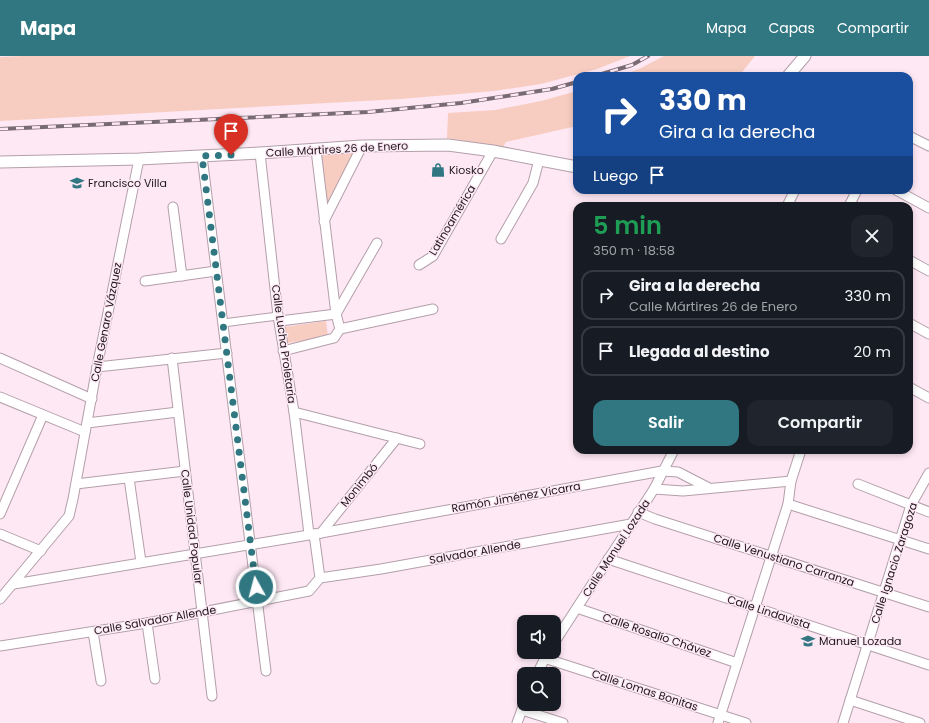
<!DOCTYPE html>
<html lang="es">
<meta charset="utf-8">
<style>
body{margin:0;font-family:Poppins,sans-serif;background:#20242c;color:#f1f3f6;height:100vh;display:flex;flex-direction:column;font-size:15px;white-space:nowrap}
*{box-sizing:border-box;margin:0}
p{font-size:13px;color:#9ea1a6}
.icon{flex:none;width:22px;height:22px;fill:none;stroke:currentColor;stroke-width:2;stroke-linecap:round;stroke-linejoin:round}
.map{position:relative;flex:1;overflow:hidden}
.drawer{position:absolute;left:573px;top:146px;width:340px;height:252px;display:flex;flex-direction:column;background:#171b24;border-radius:12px;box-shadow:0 2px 6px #0003}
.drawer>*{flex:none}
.hud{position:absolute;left:573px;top:16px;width:340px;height:122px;border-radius:12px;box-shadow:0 2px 6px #0003;background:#1a4fa0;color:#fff;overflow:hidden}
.buttons{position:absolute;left:517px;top:559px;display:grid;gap:8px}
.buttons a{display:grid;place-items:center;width:44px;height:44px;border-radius:8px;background:#171b24;box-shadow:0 2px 6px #0003;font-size:20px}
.pin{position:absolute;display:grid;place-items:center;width:34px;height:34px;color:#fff;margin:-41px -17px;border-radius:50% 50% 50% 0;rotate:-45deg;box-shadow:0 0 4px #0007}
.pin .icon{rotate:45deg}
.me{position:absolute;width:44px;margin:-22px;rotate:353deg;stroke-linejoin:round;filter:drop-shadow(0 0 3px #0008)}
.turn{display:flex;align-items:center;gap:14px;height:84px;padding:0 20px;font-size:18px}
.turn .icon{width:52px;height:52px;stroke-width:2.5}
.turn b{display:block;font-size:28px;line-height:34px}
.then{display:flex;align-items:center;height:38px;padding:0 20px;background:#0003;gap:8px;font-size:15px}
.round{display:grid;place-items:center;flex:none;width:42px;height:42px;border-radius:12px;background:#20242c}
.summary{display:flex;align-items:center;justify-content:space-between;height:68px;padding:0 20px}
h1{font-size:24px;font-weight:600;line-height:30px;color:#1e9e55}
.cta{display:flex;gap:8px;margin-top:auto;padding:8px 20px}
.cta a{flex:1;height:46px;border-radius:12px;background:#307782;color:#fff;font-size:16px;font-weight:600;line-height:46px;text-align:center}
.cta a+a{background:#20242c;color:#f1f3f6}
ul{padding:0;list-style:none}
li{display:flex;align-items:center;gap:12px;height:50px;margin:0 8px 6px;padding:0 12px;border:2px solid #363941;border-radius:12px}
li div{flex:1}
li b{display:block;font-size:15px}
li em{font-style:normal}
header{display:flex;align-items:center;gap:24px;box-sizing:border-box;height:56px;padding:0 20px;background:#307782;color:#fff}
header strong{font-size:19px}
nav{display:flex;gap:22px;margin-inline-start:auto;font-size:14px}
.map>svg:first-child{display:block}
.green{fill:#f7cdc2}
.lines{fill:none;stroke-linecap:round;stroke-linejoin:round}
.pedestrian-casing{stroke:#b39faa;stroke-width:9}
.minor-casing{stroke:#b39faa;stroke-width:11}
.tertiary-casing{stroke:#b39faa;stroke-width:13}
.pedestrian{stroke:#fff;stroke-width:7}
.minor{stroke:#fff;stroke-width:9}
.tertiary{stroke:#fff;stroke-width:11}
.rail-casing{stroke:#786b72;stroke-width:4}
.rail{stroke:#fee8f4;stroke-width:2.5;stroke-dasharray:8;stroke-linecap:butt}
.route{stroke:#307782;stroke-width:7;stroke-dasharray:0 12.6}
.labels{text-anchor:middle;stroke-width:3;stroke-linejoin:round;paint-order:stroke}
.street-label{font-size:11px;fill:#1d161a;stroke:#fee8f4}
.poi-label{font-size:11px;fill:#1d161a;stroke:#fee8f4;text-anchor:start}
</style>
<header>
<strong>Mapa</strong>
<nav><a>Mapa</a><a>Capas</a><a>Compartir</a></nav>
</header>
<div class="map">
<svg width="929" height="667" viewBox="0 0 929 667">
<rect width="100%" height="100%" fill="#fee8f4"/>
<g class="green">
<polygon points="23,0 630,0 597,13 541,28 494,35 401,43 0,65 0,1"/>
<polygon points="664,0 755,0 739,20 621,20 641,12"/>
<polygon points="577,35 577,70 506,86 503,91 447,82 448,57 495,54 541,45"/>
<polygon points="362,90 324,165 316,94"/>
<polygon points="326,265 328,281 287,287 284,271"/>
</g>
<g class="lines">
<defs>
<polyline id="pedestrian" points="223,267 278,260"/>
<g id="minor">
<polyline points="909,80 929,90"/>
<polyline points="316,94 336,258 340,273"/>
<polyline points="260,97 278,260 294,356 309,478"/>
<polyline points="202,100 266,615"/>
<polyline points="896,134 929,152"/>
<polyline points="787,150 795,134"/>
<polyline points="849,150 857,134"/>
<polyline points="173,151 182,220"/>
<polyline points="324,165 362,90"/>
<polyline points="501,183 533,127 539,104"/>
<polyline points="909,204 929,215"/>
<polyline points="419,209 433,200 493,95"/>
<polyline points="145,225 216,215"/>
<polyline points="280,265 336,258 377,187"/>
<polyline points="909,267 929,278"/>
<polyline points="340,273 433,253"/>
<polyline points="283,295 334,282 340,273"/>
<polyline points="0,302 92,343"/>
<polyline points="172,302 212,640"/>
<polyline points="97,311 227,297"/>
<polyline points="909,331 929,342"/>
<polyline points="0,341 85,376"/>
<polyline points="294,356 420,388"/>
<polyline points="87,367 178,356"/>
<polyline points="129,422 141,506"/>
<polyline points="76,428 185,415"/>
<polyline points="858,428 929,456"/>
<polyline points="654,433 683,435 791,425"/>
<polyline points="788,448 929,493"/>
<polyline points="638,456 655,463 929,551"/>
<polyline points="0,458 43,359"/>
<polyline points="321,477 397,382"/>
<polyline points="0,478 41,495"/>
<polyline points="608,503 929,609"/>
<polyline points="320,522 381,513 631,468"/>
<polyline points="14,528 321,477 662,415 678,416 709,432"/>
<polyline points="0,543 69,460 73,443 97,311 139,103"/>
<polyline points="577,552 737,607"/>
<polyline points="147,567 155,623"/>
<polyline points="93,576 101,625"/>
<polyline points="554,587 654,433 674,394"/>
<polyline points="0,590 147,567 309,535 320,522 314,478"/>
<polyline points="544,602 746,667"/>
<polyline points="537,618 548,596"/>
<polyline points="850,644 920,667"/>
<polyline points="522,654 563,667"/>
<polyline points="517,667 524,648"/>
<polyline points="718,667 788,448 791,425 801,394"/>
<polyline points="843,667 911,449 929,417"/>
</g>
<g id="tertiary">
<polyline points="788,20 805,0"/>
<polyline points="0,106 139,103 260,97 362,90 448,89 493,95 577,111"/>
</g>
</defs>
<use href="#pedestrian" class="pedestrian-casing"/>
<use href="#minor" class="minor-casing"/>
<use href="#tertiary" class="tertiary-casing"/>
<use href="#pedestrian" class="pedestrian"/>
<use href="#minor" class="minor"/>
<use href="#tertiary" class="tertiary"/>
<defs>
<g id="rail">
<polyline points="595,20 632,9 648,0"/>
<polyline points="0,73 368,56 461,47 552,33 577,26"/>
</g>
</defs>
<use href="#rail" class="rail-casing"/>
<use href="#rail" class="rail"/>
</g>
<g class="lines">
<polyline class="route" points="231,99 202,100 256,531"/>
</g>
<defs>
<symbol id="shop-bare" viewBox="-9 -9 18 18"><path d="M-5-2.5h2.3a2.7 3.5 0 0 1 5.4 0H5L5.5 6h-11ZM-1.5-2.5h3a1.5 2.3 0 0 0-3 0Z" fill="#307782" stroke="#fee8f4" stroke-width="2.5" paint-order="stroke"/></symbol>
<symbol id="school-bare" viewBox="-9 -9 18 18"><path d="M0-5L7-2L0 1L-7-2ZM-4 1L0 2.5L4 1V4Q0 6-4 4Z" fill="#307782" stroke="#fee8f4" stroke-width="2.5" paint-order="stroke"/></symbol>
</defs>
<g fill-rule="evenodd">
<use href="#shop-bare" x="428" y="104" width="20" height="20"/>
<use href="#school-bare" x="67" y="117" width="20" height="20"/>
<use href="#school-bare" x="798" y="575" width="20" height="20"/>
</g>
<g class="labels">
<g class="street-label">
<text transform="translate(337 93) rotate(-3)" y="4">Calle Mártires 26 de Enero</text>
<text transform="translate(452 164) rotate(-59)" y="4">Latinoamérica</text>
<text transform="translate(106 266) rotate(-79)" y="4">Calle Genaro Vázquez</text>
<text transform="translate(284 288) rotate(82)" y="4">Calle Lucha Proletaria</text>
<text transform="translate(359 429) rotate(-51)" y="4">Monimbó</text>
<text transform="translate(516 441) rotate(-10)" y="4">Ramón Jiménez Vicarra</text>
<text transform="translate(192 471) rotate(83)" y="4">Calle Unidad Popular</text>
<text transform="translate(616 492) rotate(-57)" y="4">Calle Manuel Lozada</text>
<text transform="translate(475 496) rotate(-10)" y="4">Salvador Allende</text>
<text transform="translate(784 504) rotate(18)" y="4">Calle Venustiano Carranza</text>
<text transform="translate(894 507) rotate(-72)" y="4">Calle Ignacio Zaragoza</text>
<text transform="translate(769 556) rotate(18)" y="4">Calle Lindavista</text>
<text transform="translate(155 564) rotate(-10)" y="4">Calle Salvador Allende</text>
<text transform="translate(657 579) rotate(19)" y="4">Calle Rosalío Chávez</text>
<text transform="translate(645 634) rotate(18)" y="4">Calle Lomas Bonitas</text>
</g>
<g class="poi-label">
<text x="449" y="118">Kiosko</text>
<text x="88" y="131">Francisco Villa</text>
<text x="819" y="589">Manuel Lozada</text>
</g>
</g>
</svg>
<div class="buttons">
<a><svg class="icon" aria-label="sound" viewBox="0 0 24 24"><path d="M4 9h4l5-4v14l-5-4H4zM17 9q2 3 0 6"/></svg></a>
<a><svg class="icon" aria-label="search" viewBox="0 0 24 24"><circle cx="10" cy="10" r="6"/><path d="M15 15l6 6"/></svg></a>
</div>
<div class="pin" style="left:231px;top:99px;background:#d93025"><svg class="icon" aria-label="arrive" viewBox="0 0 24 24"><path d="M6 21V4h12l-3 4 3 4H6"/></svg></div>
<svg class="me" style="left:256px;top:531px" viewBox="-20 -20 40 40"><circle r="17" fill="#307782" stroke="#fff" stroke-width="3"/><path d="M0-11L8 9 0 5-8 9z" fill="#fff"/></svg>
<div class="hud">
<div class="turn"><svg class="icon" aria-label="right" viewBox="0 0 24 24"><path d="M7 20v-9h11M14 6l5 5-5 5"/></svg><div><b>330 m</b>Gira a la derecha</div></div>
<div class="then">Luego<svg class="icon" aria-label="arrive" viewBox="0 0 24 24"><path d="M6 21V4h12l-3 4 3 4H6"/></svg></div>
</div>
<section class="drawer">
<div class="summary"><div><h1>5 min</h1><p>350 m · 18:58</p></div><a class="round"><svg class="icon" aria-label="close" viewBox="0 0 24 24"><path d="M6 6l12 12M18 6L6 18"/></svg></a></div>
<ul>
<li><svg class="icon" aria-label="right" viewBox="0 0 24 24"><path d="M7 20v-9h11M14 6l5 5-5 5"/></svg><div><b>Gira a la derecha</b><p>Calle Mártires 26 de Enero</p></div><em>330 m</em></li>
<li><svg class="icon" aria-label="arrive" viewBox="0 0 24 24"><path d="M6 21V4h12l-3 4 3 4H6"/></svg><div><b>Llegada al destino</b></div><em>20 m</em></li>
</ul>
<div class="cta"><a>Salir</a><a>Compartir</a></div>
</section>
</div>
